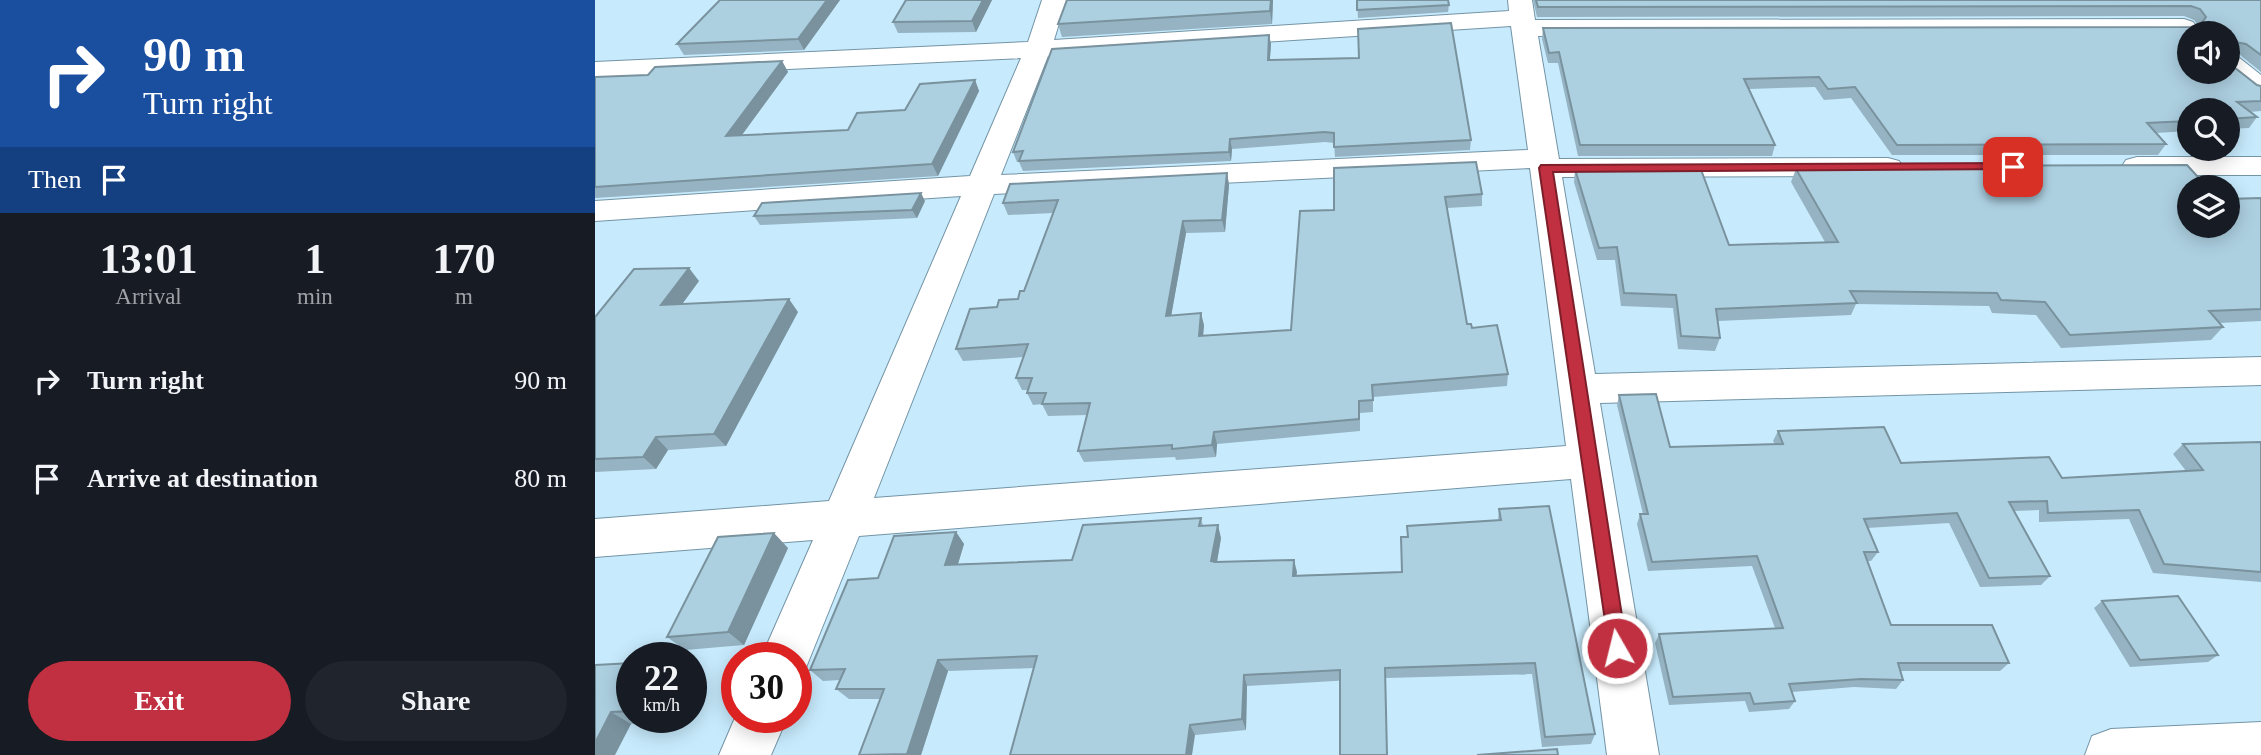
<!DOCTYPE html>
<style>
body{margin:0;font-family:Georgia,serif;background:#20242c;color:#f1f3f6;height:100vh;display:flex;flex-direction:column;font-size:26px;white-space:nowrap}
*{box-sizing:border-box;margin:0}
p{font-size:23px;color:#9ea1a6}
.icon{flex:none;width:38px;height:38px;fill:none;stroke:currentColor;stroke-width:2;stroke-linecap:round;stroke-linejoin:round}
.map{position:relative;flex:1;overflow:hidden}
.panel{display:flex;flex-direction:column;background:#171b24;width:595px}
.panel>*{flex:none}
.banner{background:#1a4fa0;color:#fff;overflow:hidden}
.fabs{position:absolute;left:1582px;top:21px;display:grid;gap:14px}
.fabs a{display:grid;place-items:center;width:63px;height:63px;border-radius:50%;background:#171b24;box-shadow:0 4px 18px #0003;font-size:35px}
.speed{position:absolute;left:21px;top:642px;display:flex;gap:14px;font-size:35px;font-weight:700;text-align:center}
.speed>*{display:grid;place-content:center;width:91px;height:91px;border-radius:50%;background:#171b24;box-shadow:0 4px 18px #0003;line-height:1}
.speed small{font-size:18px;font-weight:400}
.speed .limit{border:10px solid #d22;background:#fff;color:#111}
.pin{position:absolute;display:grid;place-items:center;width:60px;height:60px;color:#fff;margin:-30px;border-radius:14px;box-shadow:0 4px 10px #0006}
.me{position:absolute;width:77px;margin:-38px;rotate:352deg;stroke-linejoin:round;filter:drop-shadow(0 0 5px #0008)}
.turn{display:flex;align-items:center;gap:24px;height:147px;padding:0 28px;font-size:32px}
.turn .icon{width:91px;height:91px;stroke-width:2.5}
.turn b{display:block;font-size:49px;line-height:60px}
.then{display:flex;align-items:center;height:66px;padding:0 28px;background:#0003;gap:14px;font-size:26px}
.eta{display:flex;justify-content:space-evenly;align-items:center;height:119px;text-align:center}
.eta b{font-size:42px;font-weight:600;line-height:49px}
.action{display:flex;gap:14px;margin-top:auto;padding:14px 28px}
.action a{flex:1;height:80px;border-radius:42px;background:#c03040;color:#fff;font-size:28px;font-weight:600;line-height:80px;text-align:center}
.action a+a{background:#20242c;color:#f1f3f6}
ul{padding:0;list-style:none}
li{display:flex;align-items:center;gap:21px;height:98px;padding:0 28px}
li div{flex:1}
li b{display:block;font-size:26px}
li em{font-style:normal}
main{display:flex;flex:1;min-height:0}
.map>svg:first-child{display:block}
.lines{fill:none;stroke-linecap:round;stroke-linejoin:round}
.minor-casing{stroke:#7394a5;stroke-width:2}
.minor{fill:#fff;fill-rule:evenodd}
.wall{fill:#95b3c2}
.shaded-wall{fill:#79929e}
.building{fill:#add0e1;stroke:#79929e;stroke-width:2;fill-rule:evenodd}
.route{fill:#c03040;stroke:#7d1f2a;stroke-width:2}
</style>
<main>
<section class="panel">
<div class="banner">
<div class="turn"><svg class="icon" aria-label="right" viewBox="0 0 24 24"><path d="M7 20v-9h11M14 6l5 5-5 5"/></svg><div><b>90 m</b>Turn right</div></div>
<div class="then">Then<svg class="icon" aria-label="arrive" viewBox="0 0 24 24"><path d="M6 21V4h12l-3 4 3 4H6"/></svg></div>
</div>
<div class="eta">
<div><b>13:01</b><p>Arrival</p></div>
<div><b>1</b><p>min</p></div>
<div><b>170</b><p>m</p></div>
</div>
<ul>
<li><svg class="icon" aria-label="right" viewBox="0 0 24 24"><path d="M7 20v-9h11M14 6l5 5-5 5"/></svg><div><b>Turn right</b></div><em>90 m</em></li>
<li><svg class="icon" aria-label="arrive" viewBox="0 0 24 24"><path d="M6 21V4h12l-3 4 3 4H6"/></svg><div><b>Arrive at destination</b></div><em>80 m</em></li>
</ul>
<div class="action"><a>Exit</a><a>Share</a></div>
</section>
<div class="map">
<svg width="1666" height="755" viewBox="0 0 1666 755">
<rect width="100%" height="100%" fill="#c7ebfd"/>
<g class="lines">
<defs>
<g id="minor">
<path d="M 447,0 L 471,0 L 459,40 L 914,11 L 913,0 L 937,0 L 940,20 L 1589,19 L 1598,22 L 1602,27 L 1598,32 L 1589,35 L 943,36 L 964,159 L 1293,158 L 1304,161 L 1308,167 L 1304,173 L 1293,176 L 967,177 L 1000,374 L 1666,357 L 1666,385 L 1005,403 L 1064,755 L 1012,755 L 976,479 L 264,536 L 208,675 L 201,677 L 201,658 L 166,658 L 218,540 L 0,557 L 0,519 L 234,501 L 366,196 L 0,221 L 0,201 L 375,176 L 426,58 L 0,78 L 0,62 L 433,42 ZM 916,26 L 933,150 L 406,175 L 453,56 ZM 935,168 L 971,446 L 279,498 L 399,194 Z"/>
<polygon points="1633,54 1642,56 1666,75 1666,96 1656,94 1629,72 1633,72"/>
<polygon points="1542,157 1666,157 1666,175 1542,175 1531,172 1527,166 1531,160"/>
<polygon points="142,713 142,718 192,718 176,755 124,755"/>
<polygon points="1666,722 1666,755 1490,755 1497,736 1516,729"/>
</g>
</defs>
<use href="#minor" class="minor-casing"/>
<use href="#minor" class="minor"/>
</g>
<g class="wall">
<polygon points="125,0 245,0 209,50 89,55 82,44"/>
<polygon points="311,0 397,0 381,32 303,33 298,22"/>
<polygon points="678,0 677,24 467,37 463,24"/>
<polygon points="762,0 854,5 853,12 763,18"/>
<polygon points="938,0 1666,0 1666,72 1644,54 1638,53 1638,59 1635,63 1662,85 1666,86 1666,111 1655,112 1662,117 1654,128 1633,129 1633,110 1594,110 1594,131 1561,133 1571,144 1563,155 1297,155 1256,98 1229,100 1220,87 1154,89 1180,145 1177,156 983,156 963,63 953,63 947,39 948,28 1596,27 1603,25 1599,20 1589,16 942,17"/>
<polygon points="674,35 676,44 675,60 876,140 875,150 740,157 739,143 730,142 637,149 636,161 428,171 424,162 422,162 418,152"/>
<polygon points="187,61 193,72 147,135 253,130 310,110 380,80 384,91 343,176 0,198 0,77 53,75"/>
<polygon points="990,167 1134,245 1230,242 1196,182 1201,169 1594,226 1666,198 1666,321 1624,323 1628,327 1616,340 1466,348 1441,315 1397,313 1394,306 1261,304 1256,315 1123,321 1125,338 1120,351 1083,349 1078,308 1026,306 1020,260 1002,260 979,182 980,169 990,169"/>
<polygon points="739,168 887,194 887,206 852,208 872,324 877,328 913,374 912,386 778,397 778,412 765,413 765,431 622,444 621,457 581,460 580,457 489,462 483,451 492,415 453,416 447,404 438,405 432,393 433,390 427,390 421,378 429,357 368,361 361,349 402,307 423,299 429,291 458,213 413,215 408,203 632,173 634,185 630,232 591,233 576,316 609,325 608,336 696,330 739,210"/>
<polygon points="330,201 322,218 165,225 159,216"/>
<polygon points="104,281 87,304 203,312 131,446 73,450 61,469 0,472 0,317"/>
<polygon points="1024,395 1075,447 1180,444 1178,441 1183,431 1306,463 1467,478 1591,471 1578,454 1588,444 1666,442 1666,582 1558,573 1534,519 1444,522 1444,510 1419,511 1455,576 1446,585 1385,587 1354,523 1272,528 1283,552 1276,561 1273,561 1296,625 1414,663 1405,671 1305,671 1308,680 1301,689 1259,687 1197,692 1200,701 1194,709 1154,712 1150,701 1074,705 1060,643 1064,634 1180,628 1157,566 1053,571 1042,524 1045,514 1048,514 1022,405"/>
<polygon points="904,509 1000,734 996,744 947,747 937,674 791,678 652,686 651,730 600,735 439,668 353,671 326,755 264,755 285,699 254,699 241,689 245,680 228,681 215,670 283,578 361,532 369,544 363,564 477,560 606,518 608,526 626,538 622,562 699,560 701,575 807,572 813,537 903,521"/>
<polygon points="193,548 149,645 90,650 72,637"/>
<polygon points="1507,601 1623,655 1613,662 1535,667 1499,608"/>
<polygon points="37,663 37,718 76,718 74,721 36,724 0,755"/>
</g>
<g class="shaded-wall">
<polygon points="232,0 245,0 209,50 203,39"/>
<polygon points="388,0 397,0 381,32 377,21"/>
<polygon points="676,0 678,0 677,24 675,11"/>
<polygon points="674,35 676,44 674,70 673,60"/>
<polygon points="187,61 193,72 138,147 131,136"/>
<polygon points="380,80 384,91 343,176 337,164"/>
<polygon points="635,139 637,149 636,161 634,152"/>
<polygon points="632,173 634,185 630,232 627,220"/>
<polygon points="326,193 330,201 322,218 317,210"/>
<polygon points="588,221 591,233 574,328 571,316"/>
<polygon points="94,268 104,281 77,318 66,305"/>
<polygon points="194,299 203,312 131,446 119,434"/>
<polygon points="606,313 609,325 607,348 604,336"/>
<polygon points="619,432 622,444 621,457 617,445"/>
<polygon points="61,437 73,450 61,469 48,457"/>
<polygon points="623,525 626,538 620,573 616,561"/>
<polygon points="361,532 369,544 359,577 350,565"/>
<polygon points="179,533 193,548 149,645 133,632"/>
<polygon points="699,560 702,572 700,587 698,576"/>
<polygon points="343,660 353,671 326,755 314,755 312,754"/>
<polygon points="649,675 652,686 651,730 647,719"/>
<polygon points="16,712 36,724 20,755 0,755 0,743"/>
<polygon points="67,718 76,718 74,721"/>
<polygon points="595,725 600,735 597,755 591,755"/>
</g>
<g class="building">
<polygon points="125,0 232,0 203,39 82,44"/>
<polygon points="311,0 388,0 377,21 298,22"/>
<polygon points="472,0 676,0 675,11 463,24"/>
<polygon points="762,0 853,0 854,5 762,10"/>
<path d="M 941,0 L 1666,0 L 1666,55 L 1651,44 L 1639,42 L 1638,59 L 1634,60 L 1635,64 L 1662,85 L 1666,86 L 1666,101 L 1642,102 L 1662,117 L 1633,119 L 1633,110 L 1594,110 L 1594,121 L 1552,123 L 1571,144 L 1302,145 L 1260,87 L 1233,89 L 1224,77 L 1149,79 L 1180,145 L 985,145 L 964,52 L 954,53 L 948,28 L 1596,27 L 1606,24 L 1611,17 L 1605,9 L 1596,6 L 943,7 ZM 1594,33 L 1633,33 L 1633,72 L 1594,72 Z"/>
<polygon points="856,23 876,140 739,147 739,133 729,132 635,139 634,152 424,161 428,151 418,152 457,49 674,35 673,60 764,58 763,29"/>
<polygon points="187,61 131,136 253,130 262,113 310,110 325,84 380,80 337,164 0,187 0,77 53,75 60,67"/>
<polygon points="881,162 887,194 850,197 872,324 876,324 877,328 902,325 913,374 777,385 778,400 764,401 764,419 619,432 617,445 577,449 577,445 483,451 495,403 447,404 451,393 432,393 437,378 421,378 433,344 361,349 375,309 402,307 404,300 423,299 425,291 429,291 463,200 408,203 415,184 632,173 627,220 588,221 571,316 606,313 604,336 696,330 705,211 739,210 739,168"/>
<polygon points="1592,165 1612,187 1594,187 1594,226 1633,226 1633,199 1666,198 1666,309 1614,311 1628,327 1475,335 1450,302 1406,300 1402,293 1255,291 1262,303 1121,309 1125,338 1086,336 1081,295 1029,293 1022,247 1004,248 980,169 991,169 990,167 1105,167 1134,245 1243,242 1201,169 1268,166"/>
<polygon points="326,193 317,210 159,216 167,203"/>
<polygon points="94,268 66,305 194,299 119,434 61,437 48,457 0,459 0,317 39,269"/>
<polygon points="1061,394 1075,447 1188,444 1183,431 1289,427 1306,463 1454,457 1467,478 1608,470 1588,444 1666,442 1666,572 1569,564 1544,510 1453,513 1452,501 1414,502 1455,576 1394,578 1362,513 1269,519 1283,552 1269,552 1296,625 1397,625 1414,663 1303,663 1308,680 1266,679 1194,684 1200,701 1159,704 1155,693 1078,697 1064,634 1188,628 1162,556 1057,562 1045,514 1053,514 1024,395"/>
<polygon points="954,506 1000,734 950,737 940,663 790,668 792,755 745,755 745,670 649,675 647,719 595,725 591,755 415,755 442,656 343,660 312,754 264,755 289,689 241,689 250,669 215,670 253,580 283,578 299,536 361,532 350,565 477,560 488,525 606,518 604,526 623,525 616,561 620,562 699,560 698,576 807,572 806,537 813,537 812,526 906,520 904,509"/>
<polygon points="179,533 133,632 72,637 123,537"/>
<polygon points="1583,596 1623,655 1545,660 1507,601"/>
<polygon points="37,663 37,711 16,712 0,743 0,665"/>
<polygon points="962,749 963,755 882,755"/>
</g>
<polygon class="route" points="1418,163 1425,167 1423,169 958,172 1032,648 1029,655 1022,658 1015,655 944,168 946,165"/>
</svg>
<div class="fabs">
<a><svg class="icon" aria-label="sound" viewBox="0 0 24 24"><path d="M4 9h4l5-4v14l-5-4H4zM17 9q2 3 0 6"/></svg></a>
<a><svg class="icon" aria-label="search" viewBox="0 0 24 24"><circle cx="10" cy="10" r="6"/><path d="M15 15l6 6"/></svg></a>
<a><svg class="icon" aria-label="layers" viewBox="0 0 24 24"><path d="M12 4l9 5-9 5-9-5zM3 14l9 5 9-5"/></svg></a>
</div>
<div class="speed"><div>22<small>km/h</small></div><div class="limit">30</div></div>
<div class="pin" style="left:1418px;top:167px;background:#d93025"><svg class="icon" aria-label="arrive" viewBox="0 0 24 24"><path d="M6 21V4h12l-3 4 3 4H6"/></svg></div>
<svg class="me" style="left:1022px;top:648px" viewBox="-20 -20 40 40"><circle r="17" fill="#c03040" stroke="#fff" stroke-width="3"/><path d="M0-11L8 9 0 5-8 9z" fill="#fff"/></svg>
</div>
</main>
